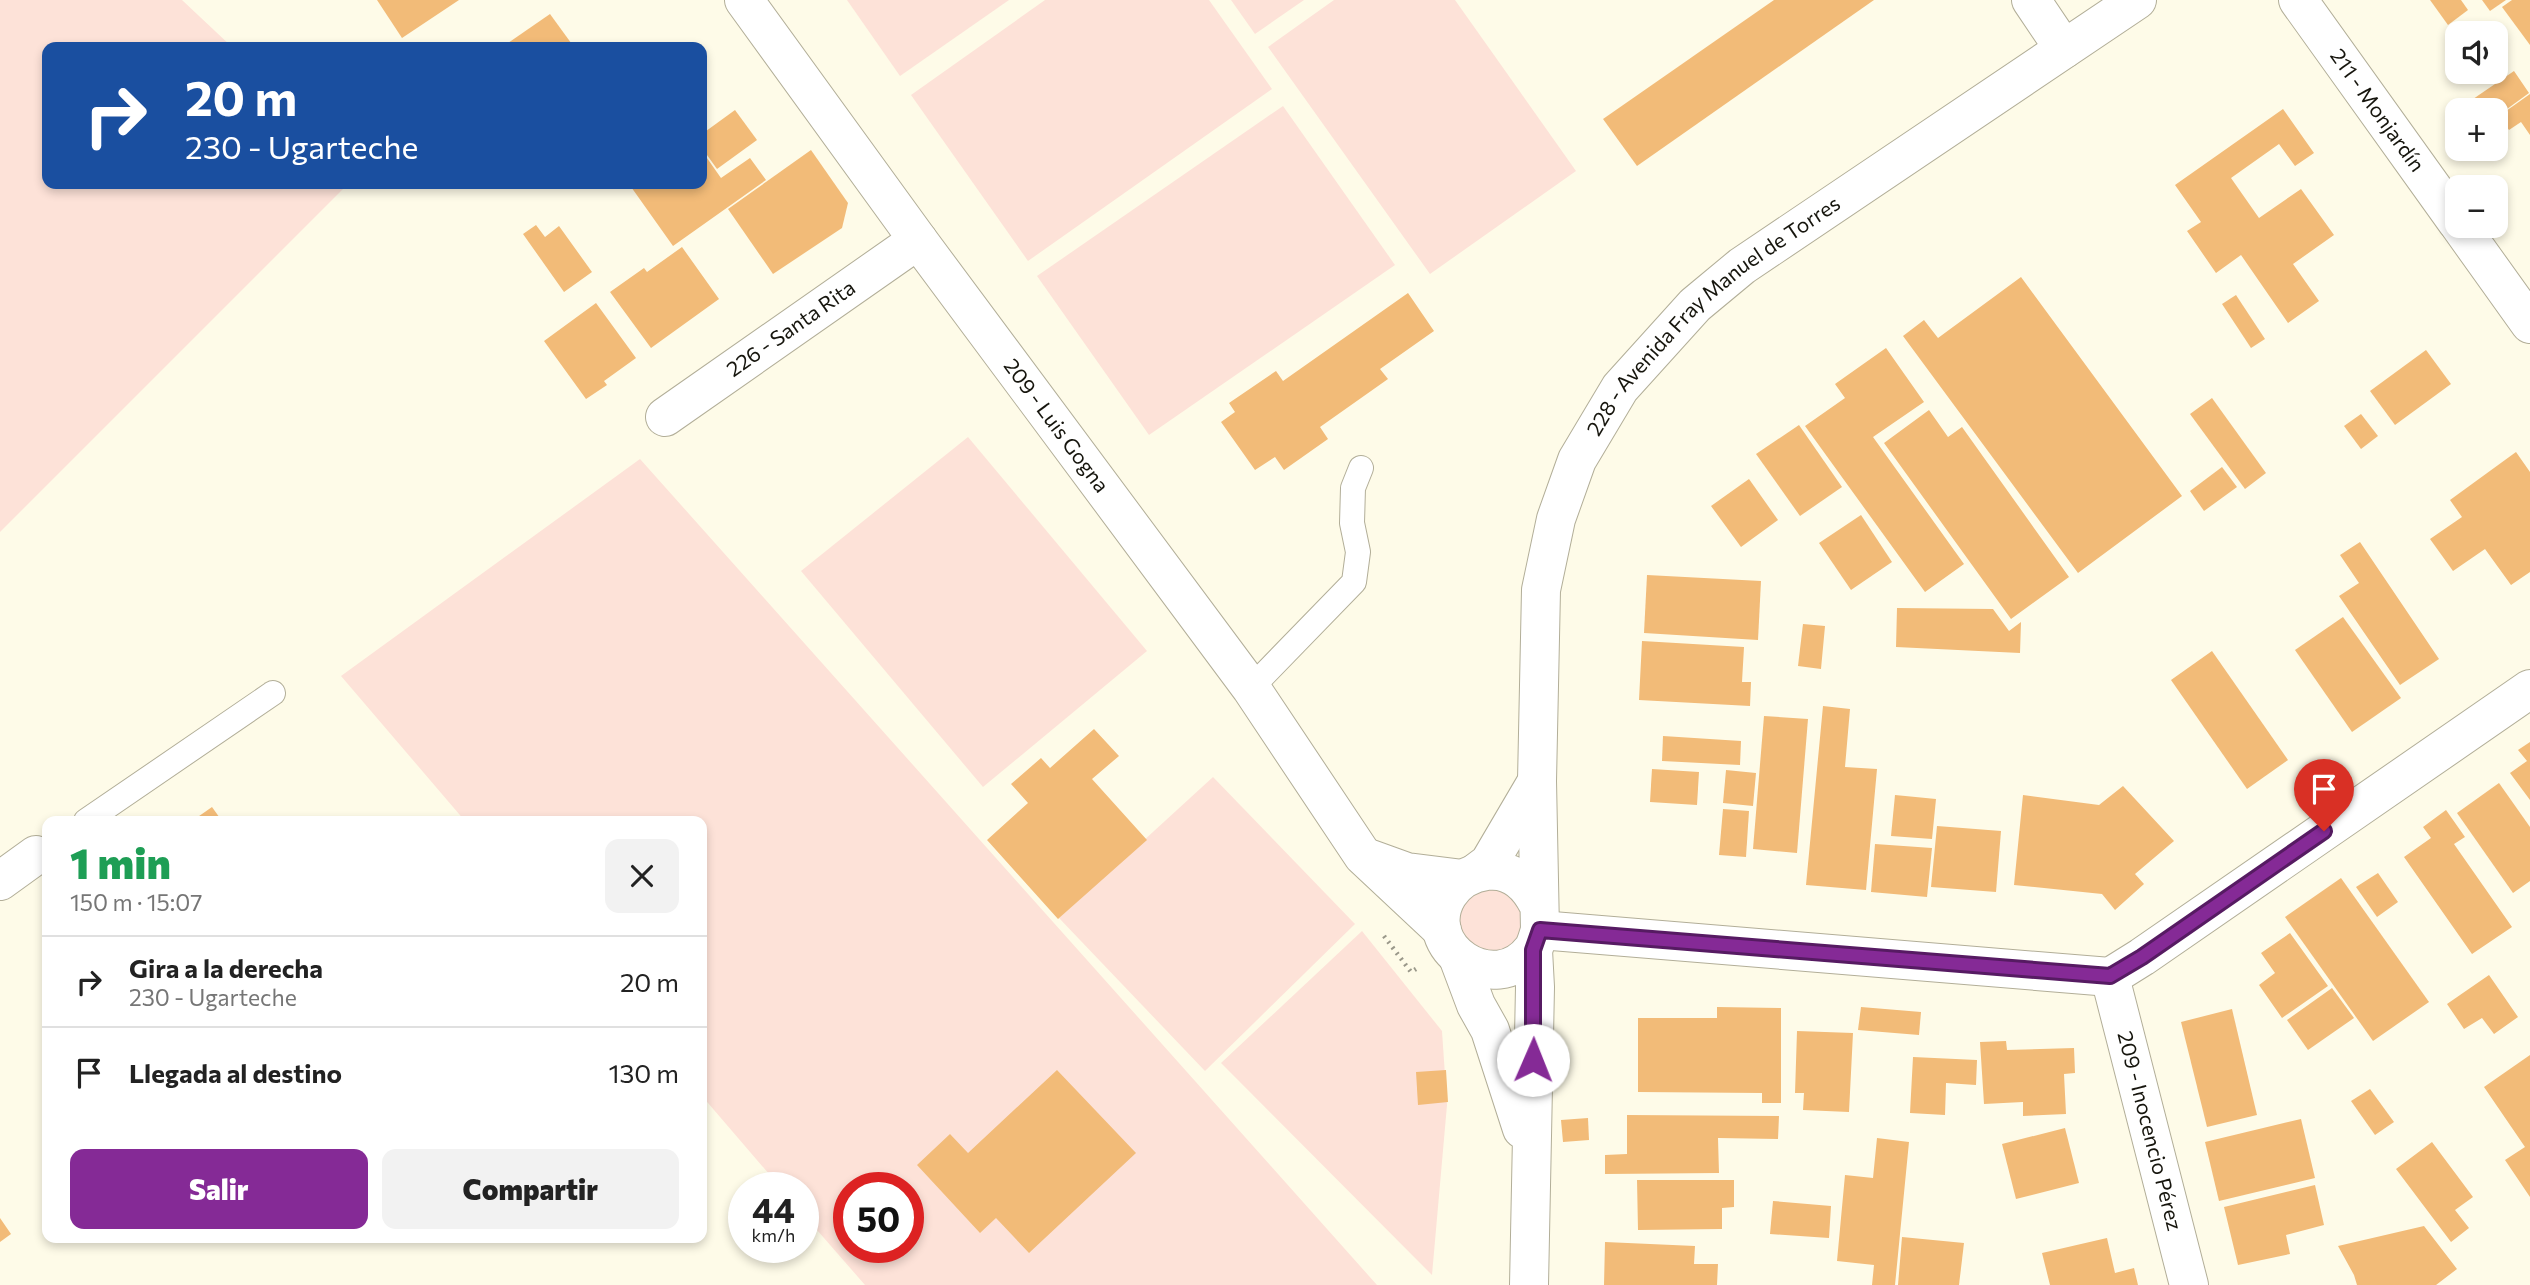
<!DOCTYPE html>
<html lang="es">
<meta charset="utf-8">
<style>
body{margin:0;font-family:Commissioner,sans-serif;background:#f2f2f2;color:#222;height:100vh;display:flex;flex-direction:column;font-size:26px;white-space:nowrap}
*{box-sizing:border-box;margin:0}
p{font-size:23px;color:#767676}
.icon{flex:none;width:38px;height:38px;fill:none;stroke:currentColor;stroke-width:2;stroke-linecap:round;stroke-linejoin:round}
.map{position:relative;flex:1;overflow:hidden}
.drawer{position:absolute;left:42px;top:816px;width:665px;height:427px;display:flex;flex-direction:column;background:#fff;border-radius:14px;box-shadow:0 4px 10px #0003}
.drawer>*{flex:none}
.guide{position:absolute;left:42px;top:42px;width:665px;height:147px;border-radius:14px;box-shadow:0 4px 10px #0003;background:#1a4fa0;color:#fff;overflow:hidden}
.tools{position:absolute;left:2445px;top:21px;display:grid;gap:14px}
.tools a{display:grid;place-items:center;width:63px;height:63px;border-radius:14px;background:#fff;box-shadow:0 4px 10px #0003;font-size:35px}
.speed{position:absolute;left:728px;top:1172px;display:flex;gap:14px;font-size:35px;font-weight:700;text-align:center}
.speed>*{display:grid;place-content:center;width:91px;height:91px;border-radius:50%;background:#fff;box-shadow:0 4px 10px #0003;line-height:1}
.speed small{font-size:18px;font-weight:400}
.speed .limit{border:10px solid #d22;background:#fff;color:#111}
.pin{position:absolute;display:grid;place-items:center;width:60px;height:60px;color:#fff;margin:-72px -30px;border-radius:50% 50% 50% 0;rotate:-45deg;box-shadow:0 0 7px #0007}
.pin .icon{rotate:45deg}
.me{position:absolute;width:77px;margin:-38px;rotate:1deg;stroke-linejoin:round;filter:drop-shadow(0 0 5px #0008)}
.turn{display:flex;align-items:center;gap:24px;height:147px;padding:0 28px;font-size:32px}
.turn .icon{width:91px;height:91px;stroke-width:2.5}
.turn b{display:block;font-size:49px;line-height:60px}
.round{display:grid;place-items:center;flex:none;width:74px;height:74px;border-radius:14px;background:#f2f2f2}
.head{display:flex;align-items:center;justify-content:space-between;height:119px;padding:0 28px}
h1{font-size:42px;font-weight:800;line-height:52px;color:#1e9e55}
.button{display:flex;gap:14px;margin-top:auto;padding:14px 28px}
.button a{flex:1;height:80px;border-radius:14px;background:#852a96;color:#fff;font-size:28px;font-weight:800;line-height:80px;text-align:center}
.button a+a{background:#f2f2f2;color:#222}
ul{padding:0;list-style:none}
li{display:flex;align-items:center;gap:21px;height:91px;padding:0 28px;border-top:2px solid #e0e0e0}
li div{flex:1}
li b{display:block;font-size:26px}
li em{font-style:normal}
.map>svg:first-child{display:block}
.green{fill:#fde2d8;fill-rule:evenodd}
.building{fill:#f2bb78}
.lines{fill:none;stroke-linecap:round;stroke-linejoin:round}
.service-casing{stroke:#b2ae98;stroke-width:26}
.minor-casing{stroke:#b2ae98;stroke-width:40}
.tertiary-casing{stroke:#b2ae98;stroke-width:40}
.secondary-casing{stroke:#b2ae98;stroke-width:40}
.path{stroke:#9a988a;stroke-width:4.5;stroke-dasharray:2 5;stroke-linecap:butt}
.service{stroke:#fff;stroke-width:24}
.minor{stroke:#fff;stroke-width:38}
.tertiary{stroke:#fff;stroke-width:38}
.secondary{stroke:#fff;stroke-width:38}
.route-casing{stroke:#561b62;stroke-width:18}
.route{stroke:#852a96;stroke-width:12}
.labels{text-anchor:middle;stroke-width:5;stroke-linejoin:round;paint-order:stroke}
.street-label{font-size:21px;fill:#16150d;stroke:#fefbe8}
</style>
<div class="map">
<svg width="2530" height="1285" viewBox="0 0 2530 1285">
<rect width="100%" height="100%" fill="#fefbe8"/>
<g class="green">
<polygon points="0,0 182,0 232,47 47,47 47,184 348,184 0,532"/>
<polygon points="847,0 1009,0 900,76"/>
<polygon points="1045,0 1209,0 1272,89 1028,261 911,95"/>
<polygon points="1231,0 1304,0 1255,34"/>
<polygon points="1334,0 1455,0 1576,171 1430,274 1268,47"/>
<polygon points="1283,106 1395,265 1149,435 1037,276"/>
<polygon points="968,437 1147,651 983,787 801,571"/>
<path d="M 640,459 L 1377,1285 L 865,1285 L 803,1214 L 803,1188 L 781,1188 L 702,1096 L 702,821 L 465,821 L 341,676 ZM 849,1188 L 908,1188 L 908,1248 L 849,1248 Z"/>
<polygon points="1213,777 1355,924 1205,1071 1059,918"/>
<polygon points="1497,888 1513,894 1523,909 1519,942 1505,952 1471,947 1461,933 1459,916 1466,900 1480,890"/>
<polygon points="1362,931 1442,1031 1447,1105 1432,1275 1221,1063"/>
</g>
<g class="building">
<polygon points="377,0 459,0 402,38"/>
<polygon points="1774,0 1874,0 1637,166 1603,119"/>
<polygon points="2430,0 2461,0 2468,10 2448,25"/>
<polygon points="2482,0 2506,0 2490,11"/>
<polygon points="2512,0 2530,0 2530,45 2502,7"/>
<polygon points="550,14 574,47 502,47"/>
<polygon points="2514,71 2529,93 2496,117 2496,110 2457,110"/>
<polygon points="2530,94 2530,135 2521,122 2509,130 2499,116"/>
<polygon points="2283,109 2314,153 2295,166 2279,144 2231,178 2259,218 2301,189 2334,235 2293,264 2319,301 2288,323 2241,255 2216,273 2187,231 2201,222 2175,185"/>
<polygon points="735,110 757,140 717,169 702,148 702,134"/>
<polygon points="811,150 848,203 842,228 773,274 728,209"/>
<polygon points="702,151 721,178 750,158 766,180 673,246 629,184 702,184"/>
<polygon points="536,225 545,237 559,226 592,272 564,292 523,234"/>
<polygon points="682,247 719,299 651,348 610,292 644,268 647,272"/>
<polygon points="2021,277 2182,496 2078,573 1903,336 1924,320 1938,338"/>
<polygon points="1408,293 1434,331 1380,369 1388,379 1320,427 1328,439 1284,470 1275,457 1255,470 1221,422 1235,412 1229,403 1276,371 1283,381"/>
<polygon points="2236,295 2265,339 2251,348 2222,304"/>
<polygon points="596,303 636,358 604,381 607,385 586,399 544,341"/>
<polygon points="1886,348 1924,402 1873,437 1964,564 1925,592 1805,426 1845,398 1835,384"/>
<polygon points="2426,350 2451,384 2395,425 2370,391"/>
<polygon points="2212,398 2266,473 2245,489 2190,414"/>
<polygon points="1929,410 1948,437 1962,427 2069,577 2011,619 1884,443"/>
<polygon points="2361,414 2378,436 2361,449 2344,426"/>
<polygon points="1799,425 1842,487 1800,516 1756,454"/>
<polygon points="2516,452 2530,472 2530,572 2511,585 2485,549 2453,571 2430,539 2462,517 2450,500"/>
<polygon points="2222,467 2237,487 2204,511 2190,491"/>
<polygon points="1749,479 1778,520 1741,547 1711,506"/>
<polygon points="1861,515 1892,562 1851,590 1819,543"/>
<polygon points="2360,542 2439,659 2400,685 2339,596 2359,583 2340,555"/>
<polygon points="1647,575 1761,581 1758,640 1644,633"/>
<polygon points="1897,608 1993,609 2009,631 2021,622 2020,653 1896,647"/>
<polygon points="2343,617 2401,698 2352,732 2295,650"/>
<polygon points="1803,624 1825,626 1821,669 1798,666"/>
<polygon points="1642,641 1744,647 1742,682 1751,682 1750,706 1639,700"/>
<polygon points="2212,651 2288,760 2247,789 2171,680"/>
<polygon points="1823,706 1850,709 1845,767 1877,769 1866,890 1806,885"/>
<polygon points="1764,716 1808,719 1797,853 1753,849"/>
<polygon points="1094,729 1119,756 1092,779 1147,840 1058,919 987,840 1028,803 1011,784 1041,758 1050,768"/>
<polygon points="1663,736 1741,741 1740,765 1662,761"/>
<polygon points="2530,742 2530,800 2510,773 2527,761 2518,750"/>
<polygon points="1652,769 1699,772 1697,805 1650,802"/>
<polygon points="1726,770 1756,773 1753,806 1723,803"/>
<polygon points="2499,783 2530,827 2530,881 2513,893 2457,813"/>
<polygon points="2123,786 2174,841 2135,874 2144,884 2115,910 2102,894 2014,885 2023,795 2099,805"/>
<polygon points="1895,795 1936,799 1932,839 1891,836"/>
<polygon points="212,807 222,821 192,821"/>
<polygon points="1723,809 1749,811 1746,857 1719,855"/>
<polygon points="2446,810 2465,837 2454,844 2512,927 2472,954 2404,857 2431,838 2423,827"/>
<polygon points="1937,826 2001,831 1996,892 1931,887"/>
<polygon points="1875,844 1932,848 1927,897 1871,892"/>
<polygon points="2378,873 2398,902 2377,917 2356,887"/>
<polygon points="2341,878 2429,1002 2373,1041 2285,917"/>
<polygon points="2290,933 2328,986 2282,1018 2259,985 2275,973 2261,953"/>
<polygon points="2489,975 2518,1017 2494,1034 2482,1018 2464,1029 2447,1004"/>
<polygon points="2332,988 2354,1018 2308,1050 2287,1020"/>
<polygon points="1717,1007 1781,1008 1781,1103 1762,1103 1762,1093 1638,1092 1638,1018 1717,1018"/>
<polygon points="1861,1007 1921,1012 1919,1035 1858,1030"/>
<polygon points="2232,1009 2257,1115 2207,1127 2181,1022"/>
<polygon points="1797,1031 1853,1033 1849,1112 1803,1110 1804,1093 1795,1093"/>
<polygon points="2006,1041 2007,1050 2074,1048 2075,1073 2064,1074 2066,1114 2023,1116 2023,1102 1984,1104 1980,1042"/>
<polygon points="2530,1055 2530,1197 2505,1160 2525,1147 2484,1087"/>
<polygon points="1913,1057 1977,1060 1976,1085 1946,1083 1945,1115 1910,1113"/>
<polygon points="1057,1070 1136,1153 1029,1253 996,1218 980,1233 917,1165 950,1134 968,1153"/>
<polygon points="1446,1070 1448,1102 1418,1105 1416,1072"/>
<polygon points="2370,1089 2394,1122 2375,1135 2351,1101"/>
<polygon points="1627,1115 1779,1116 1778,1139 1718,1138 1719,1173 1605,1174 1605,1155 1627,1154"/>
<polygon points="1588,1118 1589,1140 1563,1142 1561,1120"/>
<polygon points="2301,1119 2315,1178 2219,1201 2205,1142"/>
<polygon points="2065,1128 2079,1183 2016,1199 2002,1144"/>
<polygon points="1877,1138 1909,1142 1895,1285 1872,1285 1874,1265 1837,1261 1845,1175 1873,1178"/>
<polygon points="2432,1142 2473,1197 2455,1210 2469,1228 2451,1242 2396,1169"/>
<polygon points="1637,1180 1734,1180 1734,1207 1722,1208 1722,1229 1638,1230"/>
<polygon points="2315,1185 2324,1225 2286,1235 2290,1254 2238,1265 2224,1207"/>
<polygon points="1773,1201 1831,1206 1829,1238 1770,1234"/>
<polygon points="0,1218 11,1234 0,1242"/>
<polygon points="2424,1226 2457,1269 2436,1285 2357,1285 2354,1275 2338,1246"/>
<polygon points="1902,1237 1964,1243 1959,1285 1898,1285"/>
<polygon points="2107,1238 2115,1273 2134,1268 2138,1285 2050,1285 2042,1253"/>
<polygon points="1605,1242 1695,1246 1694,1264 1718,1264 1717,1285 1604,1285"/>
</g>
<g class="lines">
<defs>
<g id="service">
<polyline points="1251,688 1354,582 1358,552 1352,523 1353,488 1361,468"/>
<polyline points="86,821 273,693"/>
</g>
<g id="minor">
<polyline points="2031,0 2064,49"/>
<path id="s1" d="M 2298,0 L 2457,222"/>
<polyline points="2460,226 2530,324"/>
<path id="s2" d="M 665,417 L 918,240"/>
<polyline points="0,881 36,855"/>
<polyline points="1540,930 2110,977 2142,957 2530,689"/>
<path id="s3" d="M 2110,977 L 2189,1285"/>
</g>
<g id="tertiary">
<path id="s4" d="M 744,0 L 918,240 L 1251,688 L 1363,856 L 1442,930"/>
<polyline points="1371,859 1407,872 1463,879"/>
</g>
<g id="secondary">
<polyline points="1477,872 1489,863 1536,783"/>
<path id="s5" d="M 1538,904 C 1528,884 1511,868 1487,871 C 1471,873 1457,881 1448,895 C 1416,948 1495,999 1532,950 C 1536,945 1538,936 1540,930 L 1537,781 L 1541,590 L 1556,519 L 1577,460 L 1620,388 L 1695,305 L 1742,266 L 2137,0"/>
<polyline points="1458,957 1476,1005 1490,1030 1522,1129"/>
<polyline points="1529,1285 1535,987 1533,950"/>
</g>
</defs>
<use href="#service" class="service-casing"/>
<use href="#minor" class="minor-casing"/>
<use href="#tertiary" class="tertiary-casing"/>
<use href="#secondary" class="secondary-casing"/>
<polyline class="path" points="1384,936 1411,972 1416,969"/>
<use href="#service" class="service"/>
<use href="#minor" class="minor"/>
<use href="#tertiary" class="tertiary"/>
<use href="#secondary" class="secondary"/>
</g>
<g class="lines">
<defs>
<polyline id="route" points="1533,1060 1533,950 1540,930 2110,976 2142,957 2324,831"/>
</defs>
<use href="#route" class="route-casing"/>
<use href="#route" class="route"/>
</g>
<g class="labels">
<g class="street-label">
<text dy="7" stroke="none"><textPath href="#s1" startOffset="136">211 - Monjardín</textPath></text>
<text dy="7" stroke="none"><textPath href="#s5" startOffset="962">228 - Avenida Fray Manuel de Torres</textPath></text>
<text dy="7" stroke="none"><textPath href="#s2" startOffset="154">226 - Santa Rita</textPath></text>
<text dy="7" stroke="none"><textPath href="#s4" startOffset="528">209 - Luis Gogna</textPath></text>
<text dy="7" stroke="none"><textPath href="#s3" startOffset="159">209 - Inocencio Pérez</textPath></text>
</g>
</g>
</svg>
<div class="tools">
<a><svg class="icon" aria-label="sound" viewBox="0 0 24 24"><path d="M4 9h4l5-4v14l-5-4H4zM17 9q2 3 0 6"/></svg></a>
<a>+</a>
<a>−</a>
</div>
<div class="speed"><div>44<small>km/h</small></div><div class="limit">50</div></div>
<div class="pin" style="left:2324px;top:831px;background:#d93025"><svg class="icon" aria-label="arrive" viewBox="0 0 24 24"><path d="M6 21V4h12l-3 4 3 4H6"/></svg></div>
<svg class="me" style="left:1533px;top:1060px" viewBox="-20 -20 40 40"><circle r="19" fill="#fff"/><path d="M0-13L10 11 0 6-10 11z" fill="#852a96"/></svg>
<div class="guide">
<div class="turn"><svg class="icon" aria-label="right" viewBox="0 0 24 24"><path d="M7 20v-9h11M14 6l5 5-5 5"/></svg><div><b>20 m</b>230 - Ugarteche</div></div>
</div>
<section class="drawer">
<div class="head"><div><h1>1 min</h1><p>150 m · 15:07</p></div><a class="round"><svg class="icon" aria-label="close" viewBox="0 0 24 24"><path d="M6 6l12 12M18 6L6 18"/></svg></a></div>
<ul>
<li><svg class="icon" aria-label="right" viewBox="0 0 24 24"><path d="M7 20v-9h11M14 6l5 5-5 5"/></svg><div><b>Gira a la derecha</b><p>230 - Ugarteche</p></div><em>20 m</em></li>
<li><svg class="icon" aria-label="arrive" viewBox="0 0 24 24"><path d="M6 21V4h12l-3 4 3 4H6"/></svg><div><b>Llegada al destino</b></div><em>130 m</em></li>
</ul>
<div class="button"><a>Salir</a><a>Compartir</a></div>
</section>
</div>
